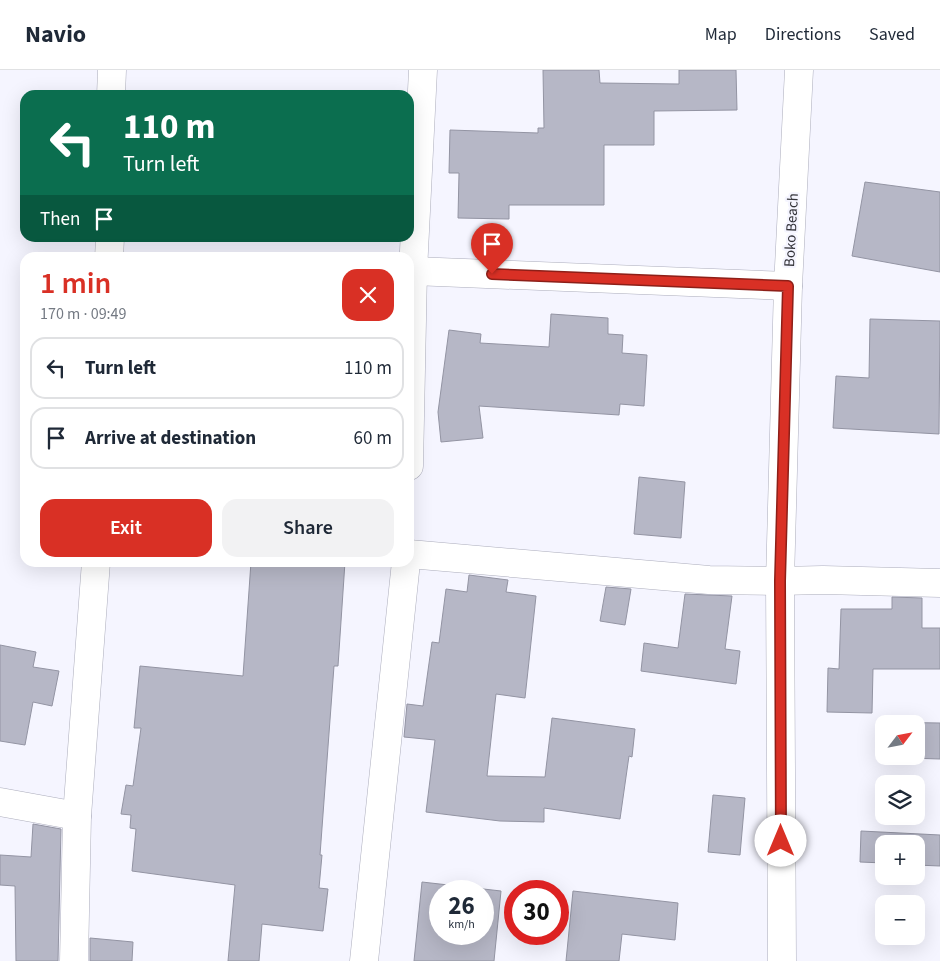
<!DOCTYPE html>
<meta charset="utf-8">
<style>
body{margin:0;font-family:"Source Sans 3",sans-serif;background:#f2f2f3;color:#1f2937;height:100vh;display:flex;flex-direction:column;font-size:19px;white-space:nowrap}
*{box-sizing:border-box;margin:0}
p{font-size:16px;color:#747a83}
.icon{flex:none;width:28px;height:28px;fill:none;stroke:currentColor;stroke-width:2;stroke-linecap:round;stroke-linejoin:round}
.map{position:relative;flex:1;overflow:hidden}
.drawer{position:absolute;left:20px;top:182px;width:394px;height:315px;display:flex;flex-direction:column;background:#fff;border-radius:15px;box-shadow:0 5px 20px #0002}
.drawer>*{flex:none}
.top-card{position:absolute;left:20px;top:20px;width:394px;height:152px;border-radius:15px;box-shadow:0 5px 20px #0002;background:#0b6e4f;color:#fff;overflow:hidden}
.needle{width:32px;rotate:58deg}
.fabs{position:absolute;left:875px;top:645px;display:grid;gap:10px}
.fabs a{display:grid;place-items:center;width:50px;height:50px;border-radius:10px;background:#fff;box-shadow:0 5px 20px #0002;font-size:25px}
.speed{position:absolute;left:429px;top:810px;display:flex;gap:10px;font-size:25px;font-weight:700;text-align:center}
.speed>*{display:grid;place-content:center;width:65px;height:65px;border-radius:50%;background:#fff;box-shadow:0 5px 20px #0002;line-height:1}
.speed small{font-size:12px;font-weight:400}
.speed .limit{border:8px solid #d22;background:#fff;color:#111}
.pin{position:absolute;display:grid;place-items:center;width:42px;height:42px;color:#fff;margin:-51px -21px;border-radius:50% 50% 50% 0;rotate:-45deg;box-shadow:0 0 5px #0007}
.pin .icon{rotate:45deg}
.me{position:absolute;width:55px;margin:-28px;rotate:0deg;stroke-linejoin:round;filter:drop-shadow(0 0 4px #0008)}
.turn{display:flex;align-items:center;gap:18px;height:105px;padding:0 20px;font-size:22px}
.turn .icon{width:65px;height:65px;stroke-width:2.5}
.turn b{display:block;font-size:35px;line-height:42px}
.then{display:flex;align-items:center;height:48px;padding:0 20px;background:#0003;gap:10px;font-size:19px}
.round{display:grid;place-items:center;flex:none;width:52px;height:52px;border-radius:15px;background:#f2f2f3}
.head{display:flex;align-items:center;justify-content:space-between;height:85px;padding:0 20px}
h1{font-size:30px;font-weight:600;line-height:38px;color:#d93025}
.cta{display:flex;gap:10px;margin-top:auto;padding:10px 20px}
.cta a{flex:1;height:58px;border-radius:15px;background:#d93025;color:#fff;font-size:20px;font-weight:600;line-height:58px;text-align:center}
.cta a+a{background:#f2f2f3;color:#1f2937}
ul{padding:0;list-style:none}
li{display:flex;align-items:center;gap:15px;height:62px;margin:0 10px 8px;padding:0 10px;border:2px solid #e0e1e3;border-radius:15px}
li div{flex:1}
li b{display:block;font-size:19px}
li em{font-style:normal}
header{display:flex;align-items:center;gap:30px;box-sizing:border-box;height:70px;padding:0 25px;background:#fff;border-bottom:1px solid #e0e1e3}
header strong{font-size:24px}
nav{display:flex;gap:28px;margin-inline-start:auto;font-size:18px}
.map>svg:first-child{display:block}
.building{fill:#b6b7c6;stroke:#9394a3;fill-rule:evenodd}
.lines{fill:none;stroke-linecap:round;stroke-linejoin:round}
.minor-casing{stroke:#acadbc;stroke-width:29}
.minor{stroke:#fff;stroke-width:28}
.route-casing{stroke:#8d1f18;stroke-width:12}
.route{stroke:#d93025;stroke-width:9}
.labels{text-anchor:middle;stroke-width:4.5;stroke-linejoin:round;paint-order:stroke}
.street-label{font-size:15px;fill:#34343a;stroke:#f5f5ff}
</style>
<header>
<strong>Navio</strong>
<nav><a>Map</a><a>Directions</a><a>Saved</a></nav>
</header>
<div class="map">
<svg width="940" height="891" viewBox="0 0 940 891">
<rect width="100%" height="100%" fill="#f5f5ff"/>
<g class="building">
<polygon points="543,0 599,0 600,13 679,14 679,0 736,0 737,40 654,41 654,75 604,75 604,135 509,135 509,149 458,148 459,103 449,103 450,60 538,63 538,58 544,58"/>
<polygon points="865,112 940,122 940,202 852,186"/>
<polygon points="551,244 608,248 608,264 623,265 622,283 647,285 644,336 620,334 619,345 479,336 483,368 441,372 438,342 449,260 481,264 480,273 549,277"/>
<polygon points="870,249 940,251 939,364 833,358 836,306 869,308"/>
<polygon points="639,407 685,412 681,468 634,464"/>
<polygon points="251,492 345,492 338,596 334,596 320,785 322,785 319,818 328,819 323,861 262,854 259,891 228,891 235,815 132,801 136,759 130,758 131,745 121,744 126,715 133,716 141,658 134,658 140,596 243,606"/>
<polygon points="469,505 508,510 506,522 536,526 525,628 496,624 487,706 545,707 552,648 635,659 632,687 629,686 620,749 544,738 544,752 500,751 426,742 435,670 404,667 407,634 423,636 432,572 439,573 446,519 467,522"/>
<polygon points="606,517 631,519 625,555 600,551"/>
<polygon points="685,524 732,526 725,579 740,581 736,614 641,601 644,573 678,578"/>
<polygon points="892,527 922,528 922,558 940,558 940,599 873,599 872,643 827,642 828,598 839,599 841,539 892,539"/>
<polygon points="0,575 36,582 33,597 59,601 52,636 33,632 25,675 0,671"/>
<path d="M 877,652 L 940,653 L 940,689 L 877,687 ZM 884,654 L 916,654 L 916,686 L 884,686 Z"/>
<polygon points="713,725 745,728 740,785 708,782"/>
<polygon points="33,754 61,759 58,891 16,891 15,816 0,815 0,785 31,787"/>
<polygon points="861,761 940,765 940,796 916,795 916,774 884,774 884,793 860,792"/>
<path d="M 422,812 L 501,821 L 494,891 L 414,891 ZM 440,821 L 482,821 L 482,864 L 440,864 Z"/>
<polygon points="573,821 678,833 675,870 622,864 619,891 566,891"/>
<polygon points="90,868 133,872 132,891 90,891"/>
</g>
<g class="lines">
<defs>
<g id="minor">
<polyline points="111,25 112,0"/>
<polyline points="109,188 110,168"/>
<polyline points="413,201 788,216"/>
<polyline points="409,396 413,201 423,0"/>
<polyline points="409,484 709,510 780,511 823,510 940,513"/>
<polyline points="0,732 77,746"/>
<polyline points="74,891 77,746 96,492"/>
<polyline points="364,891 406,492"/>
<polyline points="782,891 780,511 788,216 799,0"/>
</g>
</defs>
<use href="#minor" class="minor-casing"/>
<use href="#minor" class="minor"/>
</g>
<g class="lines">
<defs>
<polyline id="route" points="492,204 788,216 780,511 781,771"/>
</defs>
<use href="#route" class="route-casing"/>
<use href="#route" class="route"/>
</g>
<g class="labels">
<g class="street-label">
<text transform="translate(791 160) rotate(-87)" y="5">Boko Beach</text>
</g>
</g>
</svg>
<div class="fabs">
<a><svg class="needle" viewBox="-14 -14 28 28"><path d="M0-13l5 13h-10z" fill="#e53935"/><path d="M0 13l5-13h-10z" fill="#747a83"/></svg></a>
<a><svg class="icon" aria-label="layers" viewBox="0 0 24 24"><path d="M12 4l9 5-9 5-9-5zM3 14l9 5 9-5"/></svg></a>
<a>+</a>
<a>−</a>
</div>
<div class="speed"><div>26<small>km/h</small></div><div class="limit">30</div></div>
<div class="pin" style="left:492px;top:204px;background:#d93025"><svg class="icon" aria-label="arrive" viewBox="0 0 24 24"><path d="M6 21V4h12l-3 4 3 4H6"/></svg></div>
<svg class="me" style="left:781px;top:771px" viewBox="-20 -20 40 40"><circle r="19" fill="#fff"/><path d="M0-13L10 11 0 6-10 11z" fill="#d93025"/></svg>
<div class="top-card">
<div class="turn"><svg class="icon" aria-label="left" viewBox="0 0 24 24"><path d="M17 20v-9H6M10 6l-5 5 5 5"/></svg><div><b>110 m</b>Turn left</div></div>
<div class="then">Then<svg class="icon" aria-label="arrive" viewBox="0 0 24 24"><path d="M6 21V4h12l-3 4 3 4H6"/></svg></div>
</div>
<section class="drawer">
<div class="head"><div><h1>1 min</h1><p>170 m · 09:49</p></div><a class="round" style="background:#d93025;color:#fff"><svg class="icon" aria-label="close" viewBox="0 0 24 24"><path d="M6 6l12 12M18 6L6 18"/></svg></a></div>
<ul>
<li><svg class="icon" aria-label="left" viewBox="0 0 24 24"><path d="M17 20v-9H6M10 6l-5 5 5 5"/></svg><div><b>Turn left</b></div><em>110 m</em></li>
<li><svg class="icon" aria-label="arrive" viewBox="0 0 24 24"><path d="M6 21V4h12l-3 4 3 4H6"/></svg><div><b>Arrive at destination</b></div><em>60 m</em></li>
</ul>
<div class="cta"><a>Exit</a><a>Share</a></div>
</section>
</div>
